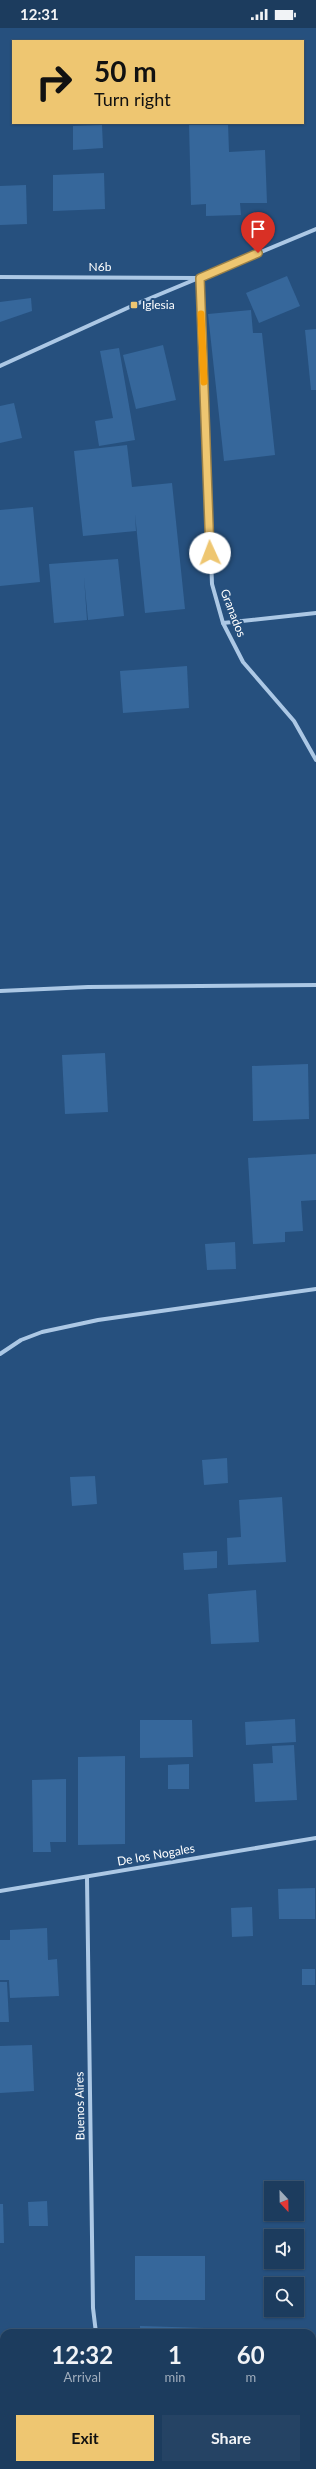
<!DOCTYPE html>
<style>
body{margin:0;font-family:Lato,sans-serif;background:#254364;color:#f1f3f6;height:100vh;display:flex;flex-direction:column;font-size:15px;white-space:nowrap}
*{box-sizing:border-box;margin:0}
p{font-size:13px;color:#a0adbc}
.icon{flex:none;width:22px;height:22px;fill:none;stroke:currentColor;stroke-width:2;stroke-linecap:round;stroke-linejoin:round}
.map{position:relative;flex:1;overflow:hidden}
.panel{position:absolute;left:0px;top:2301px;width:316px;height:140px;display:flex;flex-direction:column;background:#1c3c5e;border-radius:12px 12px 0 0;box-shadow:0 1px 3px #0004,0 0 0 1px #3a5673}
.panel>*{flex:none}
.banner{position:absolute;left:12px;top:12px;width:292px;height:84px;border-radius:0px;box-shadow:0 1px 3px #0004,0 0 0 1px #3a5673;background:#eec671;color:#111;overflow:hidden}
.needle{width:26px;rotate:158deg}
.fabs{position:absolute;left:264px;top:2153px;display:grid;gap:8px}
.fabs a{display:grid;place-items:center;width:40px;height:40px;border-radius:0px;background:#1c3c5e;box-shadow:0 1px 3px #0004,0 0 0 1px #3a5673;font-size:20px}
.pin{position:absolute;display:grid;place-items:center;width:34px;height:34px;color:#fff;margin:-41px -17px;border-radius:50% 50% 50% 0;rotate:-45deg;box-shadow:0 0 4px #0007}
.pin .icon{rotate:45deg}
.me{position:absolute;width:44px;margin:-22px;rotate:358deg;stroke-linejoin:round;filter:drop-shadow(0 0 3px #0008)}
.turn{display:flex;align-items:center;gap:14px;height:84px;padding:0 16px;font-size:18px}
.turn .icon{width:52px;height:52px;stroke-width:2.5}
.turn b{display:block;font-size:28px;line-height:34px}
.eta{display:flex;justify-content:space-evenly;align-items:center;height:68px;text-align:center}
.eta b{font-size:24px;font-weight:700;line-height:28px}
.button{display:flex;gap:8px;margin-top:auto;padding:8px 16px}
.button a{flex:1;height:46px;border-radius:0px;background:#eec671;color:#111;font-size:16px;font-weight:700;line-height:46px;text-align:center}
.button a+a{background:#254364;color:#f1f3f6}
.status{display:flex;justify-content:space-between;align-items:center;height:28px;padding:0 20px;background:#1c3c5e;direction:ltr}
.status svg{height:11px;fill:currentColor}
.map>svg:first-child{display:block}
.building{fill:#36679b}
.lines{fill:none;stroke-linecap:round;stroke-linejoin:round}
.minor{stroke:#acc8e5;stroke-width:4}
.route-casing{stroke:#9b8149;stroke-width:10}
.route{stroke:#eec671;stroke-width:7}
.slow{stroke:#f59e0b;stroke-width:7}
.poi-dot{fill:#eec671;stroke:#26507e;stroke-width:1.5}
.labels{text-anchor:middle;stroke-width:4;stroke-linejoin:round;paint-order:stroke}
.street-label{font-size:12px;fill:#fff;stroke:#26507e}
.poi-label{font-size:12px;fill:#fff;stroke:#26507e;text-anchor:start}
</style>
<div class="status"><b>12:31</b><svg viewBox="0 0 49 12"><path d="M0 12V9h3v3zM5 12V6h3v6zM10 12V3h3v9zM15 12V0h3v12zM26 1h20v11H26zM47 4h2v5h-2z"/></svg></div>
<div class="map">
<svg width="316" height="2441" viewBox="0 0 316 2441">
<rect width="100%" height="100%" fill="#26507e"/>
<g class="building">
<polygon points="189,95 228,95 229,124 265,122 267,175 240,175 241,187 206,188 206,176 191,177"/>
<polygon points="102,97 103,120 73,122 73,98"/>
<polygon points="104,145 105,181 53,183 53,147"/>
<polygon points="26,157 27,196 0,197 0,158"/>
<polygon points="287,248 300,278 259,295 246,265"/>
<polygon points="31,270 32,283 0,294 0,274"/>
<polygon points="251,282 253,305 262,305 275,427 224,433 208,286"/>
<polygon points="316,301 316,362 311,362 305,302"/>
<polygon points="163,317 176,372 136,381 123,327"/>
<polygon points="119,320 135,412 99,418 95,393 113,390 100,323"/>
<polygon points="14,375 22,410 0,415 0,378"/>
<polygon points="127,417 132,459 172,455 185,581 145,585 135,486 136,503 83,508 74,423"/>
<polygon points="33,479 40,554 0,558 0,482"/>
<polygon points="118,531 124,588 88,592 84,549 87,592 54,595 49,536"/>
<polygon points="187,638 189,680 123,685 120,643"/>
<polygon points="105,1025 108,1084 65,1086 62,1027"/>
<polygon points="308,1036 309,1091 253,1093 252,1038"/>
<polygon points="316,1126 316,1172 301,1173 303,1203 285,1204 285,1214 253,1216 248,1130"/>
<polygon points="235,1214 236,1241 207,1242 205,1216"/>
<polygon points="227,1430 228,1455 204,1457 202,1432"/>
<polygon points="95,1448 97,1476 72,1478 70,1449"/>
<polygon points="282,1469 286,1534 228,1537 227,1510 241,1509 239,1472"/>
<polygon points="217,1523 217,1540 184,1542 183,1525"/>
<polygon points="256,1562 259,1614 211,1616 208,1566"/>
<polygon points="295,1691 296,1714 246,1717 245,1694"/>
<polygon points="140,1692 192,1692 193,1729 140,1730"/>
<polygon points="294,1717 297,1772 255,1774 253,1736 273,1735 272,1718"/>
<polygon points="125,1728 125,1816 78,1817 78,1729"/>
<polygon points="189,1736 189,1761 168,1761 168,1737"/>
<polygon points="66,1751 66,1814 50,1814 51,1824 33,1824 32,1752"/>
<polygon points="315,1860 315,1891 279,1891 278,1861"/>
<polygon points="252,1879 253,1908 232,1909 231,1880"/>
<polygon points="47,1900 48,1932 57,1931 59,1968 10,1970 9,1952 0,1952 0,1912 10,1912 10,1902"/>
<rect x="302" y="1941" width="13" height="16"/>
<polygon points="0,1954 7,1954 9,1994 0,1994"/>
<polygon points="32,2017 34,2063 0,2065 0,2018"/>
<polygon points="47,2173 48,2198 29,2198 28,2174"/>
<polygon points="0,2176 3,2176 4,2215 0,2215"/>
<rect x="135" y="2228" width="70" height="44"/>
<polygon points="140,2298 205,2300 205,2305 140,2305"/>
</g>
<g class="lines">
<g class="minor">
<polyline points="0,249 197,250"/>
<polyline points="200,250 212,556 223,595 243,634 294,693 316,732"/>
<polyline points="0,338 134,277 316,201"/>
<polyline points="223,595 316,585"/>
<polyline points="0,963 88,959 316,957"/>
<polyline points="0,1326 21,1312 42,1304 98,1292 316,1261"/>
<polyline points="87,1850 93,2280 96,2305"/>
<polyline points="0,1863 316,1810"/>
<polyline points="0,2391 4,2391"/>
</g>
</g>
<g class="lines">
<defs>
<polyline id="route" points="210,525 200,250 258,225"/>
</defs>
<use href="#route" class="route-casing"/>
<use href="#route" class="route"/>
<polyline class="slow" points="201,286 204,354"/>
</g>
<rect class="poi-dot" x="130" y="273" width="8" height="8" rx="2"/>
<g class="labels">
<g class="street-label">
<text x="100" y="243">N6b</text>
<text transform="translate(233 585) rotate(69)" y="4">Granados</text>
<text transform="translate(156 1827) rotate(-10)" y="4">De los Nogales</text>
<text transform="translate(80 2078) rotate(-91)" y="4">Buenos Aires</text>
</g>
<g class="poi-label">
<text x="142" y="281">Iglesia</text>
</g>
</g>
</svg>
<div class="fabs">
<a><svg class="needle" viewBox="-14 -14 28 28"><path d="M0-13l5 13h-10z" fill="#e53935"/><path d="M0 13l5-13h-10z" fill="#a0adbc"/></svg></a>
<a><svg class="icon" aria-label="sound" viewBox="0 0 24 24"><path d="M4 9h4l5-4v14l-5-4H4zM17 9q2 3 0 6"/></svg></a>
<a><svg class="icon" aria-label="search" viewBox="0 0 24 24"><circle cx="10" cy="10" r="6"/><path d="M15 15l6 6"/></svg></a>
</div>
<div class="pin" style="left:258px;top:225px;background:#d93025"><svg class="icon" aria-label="arrive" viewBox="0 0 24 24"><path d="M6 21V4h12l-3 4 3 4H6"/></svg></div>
<svg class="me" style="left:210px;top:525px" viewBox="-20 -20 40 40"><circle r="19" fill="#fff"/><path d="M0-13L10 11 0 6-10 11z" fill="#eec671"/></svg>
<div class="banner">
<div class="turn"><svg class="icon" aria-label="right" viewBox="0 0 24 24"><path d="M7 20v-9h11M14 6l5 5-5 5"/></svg><div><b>50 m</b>Turn right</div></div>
</div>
<section class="panel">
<div class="eta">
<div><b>12:32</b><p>Arrival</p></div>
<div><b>1</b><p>min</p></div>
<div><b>60</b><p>m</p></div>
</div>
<div class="button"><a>Exit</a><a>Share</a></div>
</section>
</div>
